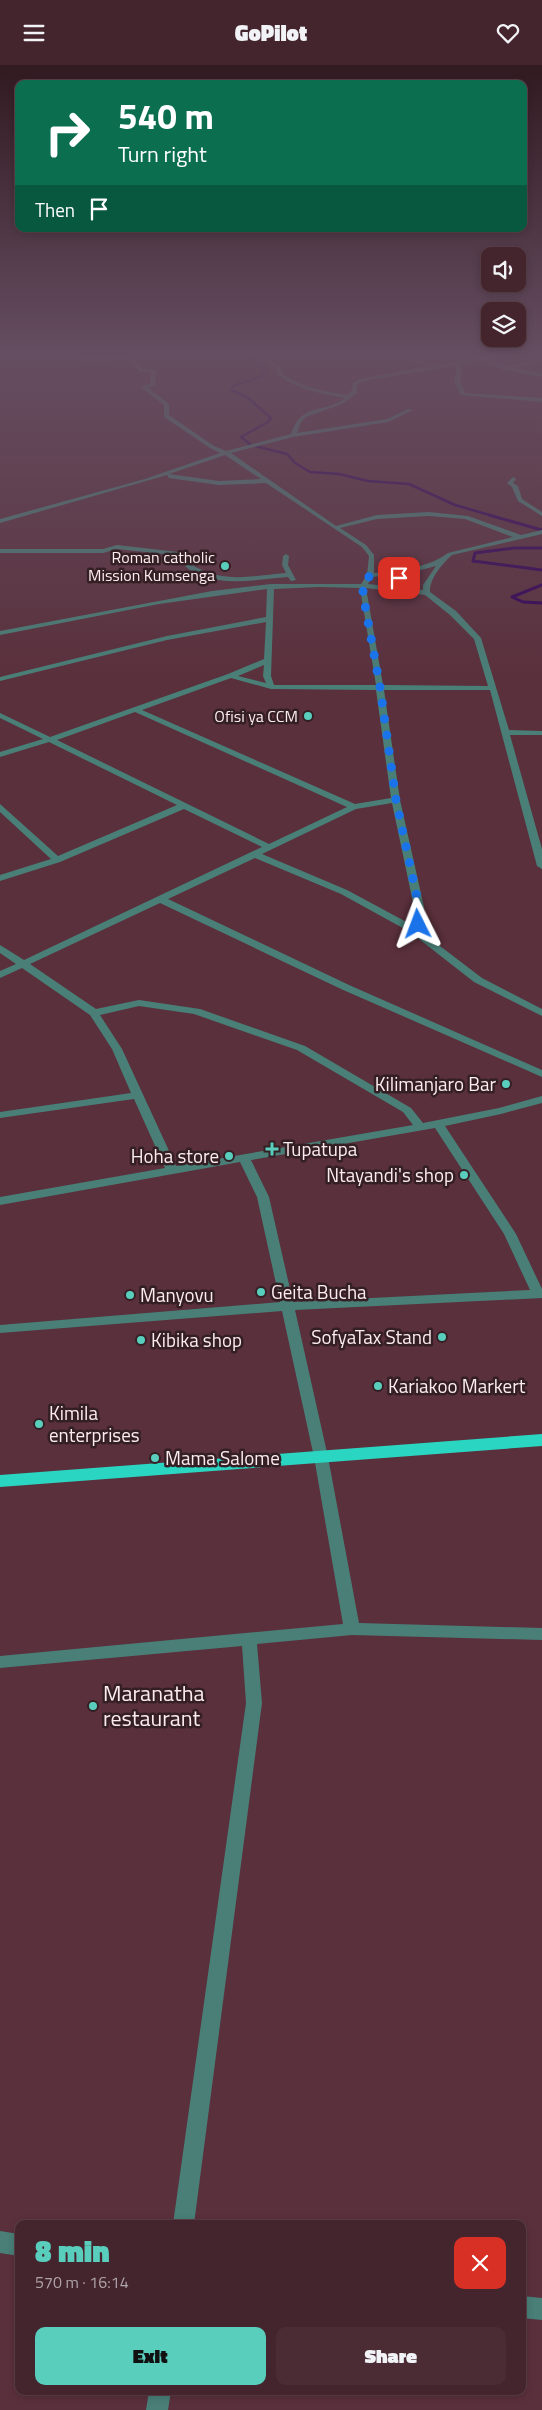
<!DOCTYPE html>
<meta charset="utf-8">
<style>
body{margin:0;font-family:"Titillium Web",sans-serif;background:#4b2c35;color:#f1f3f6;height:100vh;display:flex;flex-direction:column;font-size:19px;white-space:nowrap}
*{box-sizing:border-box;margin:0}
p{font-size:16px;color:#afa4aa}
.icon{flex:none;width:28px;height:28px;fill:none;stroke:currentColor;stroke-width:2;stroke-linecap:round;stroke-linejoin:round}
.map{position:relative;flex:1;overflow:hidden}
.details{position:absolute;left:15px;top:2155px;width:511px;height:175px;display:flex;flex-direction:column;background:#44242d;border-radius:10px;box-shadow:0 2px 8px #0003,0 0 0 1px #5c4149}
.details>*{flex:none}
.guide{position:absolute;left:15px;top:15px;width:512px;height:152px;border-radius:10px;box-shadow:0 2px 8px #0003,0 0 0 1px #5c4149;background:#0b6e4f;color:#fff;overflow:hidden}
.controls{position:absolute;left:481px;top:182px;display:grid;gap:10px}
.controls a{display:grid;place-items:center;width:45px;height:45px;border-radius:10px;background:#44242d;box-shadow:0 2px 8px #0003,0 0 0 1px #5c4149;font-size:25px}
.pin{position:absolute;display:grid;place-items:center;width:42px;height:42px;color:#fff;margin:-21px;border-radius:10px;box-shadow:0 2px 8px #0006}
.me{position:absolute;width:55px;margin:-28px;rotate:357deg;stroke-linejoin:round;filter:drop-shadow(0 0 4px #0008)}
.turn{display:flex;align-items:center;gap:18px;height:105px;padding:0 20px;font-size:22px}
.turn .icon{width:65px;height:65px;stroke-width:2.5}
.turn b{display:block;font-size:35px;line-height:42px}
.then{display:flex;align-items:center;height:48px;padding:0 20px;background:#0003;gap:10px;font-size:19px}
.round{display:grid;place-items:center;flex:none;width:52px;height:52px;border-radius:10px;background:#4b2c35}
.headline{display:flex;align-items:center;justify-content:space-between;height:85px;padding:0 20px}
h1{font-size:30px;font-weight:800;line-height:38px;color:#5acebd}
.cta{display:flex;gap:10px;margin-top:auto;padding:10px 20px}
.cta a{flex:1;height:58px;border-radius:10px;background:#5acebd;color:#111;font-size:20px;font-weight:800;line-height:58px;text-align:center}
.cta a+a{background:#4b2c35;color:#f1f3f6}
header{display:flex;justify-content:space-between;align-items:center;height:65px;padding:0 20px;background:#44242d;font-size:22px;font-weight:800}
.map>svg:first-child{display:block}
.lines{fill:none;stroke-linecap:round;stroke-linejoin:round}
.stream-far1{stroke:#330358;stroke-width:2.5}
.stream{stroke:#330358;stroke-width:3}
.street{fill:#497f77;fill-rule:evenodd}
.highway{fill:#2ad6c2;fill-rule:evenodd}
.route{stroke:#1a73e8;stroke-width:9;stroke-dasharray:0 16.2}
.poi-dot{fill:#5acebd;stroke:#331f24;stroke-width:2}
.labels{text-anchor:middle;stroke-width:5;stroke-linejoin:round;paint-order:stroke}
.far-poi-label{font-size:16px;fill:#fcebef;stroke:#331f24;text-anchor:end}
.poi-label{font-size:19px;fill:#fcebef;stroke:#331f24;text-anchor:start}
.near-poi-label{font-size:22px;fill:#fcebef;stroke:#331f24;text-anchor:start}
</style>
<header><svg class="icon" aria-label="menu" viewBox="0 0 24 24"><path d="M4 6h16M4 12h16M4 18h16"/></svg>GoPilot<svg class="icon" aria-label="heart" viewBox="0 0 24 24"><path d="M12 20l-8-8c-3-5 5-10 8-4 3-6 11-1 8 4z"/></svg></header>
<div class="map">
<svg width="542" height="2345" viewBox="0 0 542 2345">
<rect width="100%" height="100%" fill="#5a303c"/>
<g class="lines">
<polyline class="stream-far1" points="235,287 255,296 265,305 262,311 233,321 231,325 247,332 271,353 268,357 241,372 251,380 287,389 295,398 310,407 339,409 368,416 409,419 455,440 493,451"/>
<g class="stream">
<polyline points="489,450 542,465"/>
<polyline points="542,483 514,483 475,488 473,496 542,505"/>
<polyline points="542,520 512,532 523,537 542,538"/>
</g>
<g class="street">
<path d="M 219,286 L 260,286 L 281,303 L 282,308 C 301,323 324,326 347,330 L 351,327 L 353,318 L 360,314 L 478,292 L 519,286 L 519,288 L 486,294 L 508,302 L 542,294 L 542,296 L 512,303 L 542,308 L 542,312 L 501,304 L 480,295 L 458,300 L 462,303 L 460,316 L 465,328 L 542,333 L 542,337 L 461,330 L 454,316 L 457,304 L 452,301 L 363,316 L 357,320 L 357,328 L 342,339 L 306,352 L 301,357 L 297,368 L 387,354 L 408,344 L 413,345 L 388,357 L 293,372 L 231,388 L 336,461 L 377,450 L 429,447 L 468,451 L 521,470 L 542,465 L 542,469 L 452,490 C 443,498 429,514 430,527 L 456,546 L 481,573 L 509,665 L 542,666 L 542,670 L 510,670 L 542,784 L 542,804 L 537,801 L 490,625 L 384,625 L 400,735 L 424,842 L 423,859 L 419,865 L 482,913 L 542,944 L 542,951 L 474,917 L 410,867 L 341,829 L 255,793 L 168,834 L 349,920 L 542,1005 L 542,1012 L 341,924 L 160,838 L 30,899 L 96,944 L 139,935 L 200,944 L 305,981 L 411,1043 L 423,1058 L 499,1043 L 542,1031 L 542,1038 L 501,1049 L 445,1061 L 516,1169 L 542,1224 L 542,1233 L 295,1245 L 328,1392 L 359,1558 L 542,1563 L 542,1575 L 352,1570 L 257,1579 L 262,1638 L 194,2159 L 173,2159 L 246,1638 L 242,1581 L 0,1603 L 0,1591 L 343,1559 L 314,1392 L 282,1246 L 0,1268 L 0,1260 L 280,1237 L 257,1132 L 240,1097 L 0,1140 L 0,1132 L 165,1103 L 134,1034 L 0,1053 L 0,1047 L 131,1028 L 112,984 L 90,950 L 22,903 L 0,913 L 0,906 L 16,899 L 0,888 L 0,880 L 24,895 L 262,782 L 184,744 L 60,797 L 0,816 L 0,810 L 51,794 L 0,747 L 0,739 L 58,791 L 177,740 L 49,677 L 0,692 L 0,687 L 43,674 L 0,653 L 0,648 L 50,672 L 228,609 L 264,594 L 266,557 L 167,575 L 0,616 L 0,612 L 167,571 L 266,552 L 267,524 L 159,539 L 0,570 L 0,566 L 212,526 L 271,519 L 361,519 L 367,510 L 369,491 L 362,482 L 266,418 L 219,420 L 169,413 L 167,410 L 0,458 L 0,454 L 145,414 L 220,388 L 210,383 L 164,352 L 164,340 L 141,322 L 150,319 L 151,307 L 139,306 L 130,295 L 83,296 L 79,292 L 131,292 L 142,304 L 156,305 L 155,320 L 148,323 L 169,339 L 169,350 L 214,381 L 226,386 L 291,369 C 302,336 323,350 345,333 C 320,328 297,325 277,309 L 276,304 L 256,288 L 234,289 ZM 225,390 L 261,414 L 219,416 L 169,409 ZM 429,451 L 465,454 L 513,472 L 448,488 C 426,504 400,505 374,508 L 374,490 L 366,480 L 340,463 L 377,454 ZM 436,501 L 423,520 L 423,525 L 368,519 L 372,512 L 413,507 ZM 319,522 L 360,523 L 376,620 L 274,620 L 271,611 L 274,524 ZM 366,523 L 425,530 L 450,550 L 474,574 L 488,621 L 383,620 ZM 264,600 L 263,611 L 266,618 L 238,611 ZM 231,613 L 271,624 L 376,625 L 391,733 L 355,739 L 142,645 ZM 135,647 L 347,742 L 269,779 L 57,675 ZM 392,738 L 414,842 L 412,860 L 347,825 L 262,789 L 356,744 ZM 139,941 L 194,949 L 297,985 L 403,1047 L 413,1060 L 176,1101 L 122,984 L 100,950 ZM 435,1063 L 504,1169 L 530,1225 L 293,1237 L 269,1132 L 251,1095 Z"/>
<polygon points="402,286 406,286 403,291 430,300 428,301 398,293"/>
<polygon points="428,286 466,290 464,291"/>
<polygon points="513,412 516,414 513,418 518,421 522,434 542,447 542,451 518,436 512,422 507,418"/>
<path d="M 117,480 L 187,488 L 190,499 C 225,519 248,511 286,508 L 282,500 L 283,491 L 286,489 L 289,491 L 288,500 L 296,515 L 291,516 L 288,512 C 260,514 229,521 202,511 C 195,509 190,505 185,501 L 182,491 L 117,484 L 103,488 L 0,488 L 0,484 L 103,484 Z"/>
<polygon points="0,2166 19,2169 19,2191 0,2188"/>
<polygon points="522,2231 542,2233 542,2255 522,2253"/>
<polygon points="149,2326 171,2326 168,2345 146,2345"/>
</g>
<polygon class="highway" points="542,1369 542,1381 0,1422 0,1410"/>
</g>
<linearGradient id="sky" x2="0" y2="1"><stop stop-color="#321a21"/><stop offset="0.47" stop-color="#654e61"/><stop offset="1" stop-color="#654e61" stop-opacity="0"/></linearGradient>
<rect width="542" height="614" fill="url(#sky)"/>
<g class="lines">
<polyline class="route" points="399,513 390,508 370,510 363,522 363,529 380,622 396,735 419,842 418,859"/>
</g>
<g class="poi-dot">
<circle cx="225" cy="501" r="5"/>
<circle cx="308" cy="651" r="5"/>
<circle cx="506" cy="1019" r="5"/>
<path d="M269.5 1076.5h5v5h5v5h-5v5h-5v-5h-5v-5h5z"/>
<circle cx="229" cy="1091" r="5"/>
<circle cx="464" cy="1110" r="5"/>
<circle cx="261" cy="1227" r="5"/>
<circle cx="130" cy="1230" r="5"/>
<circle cx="442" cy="1272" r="5"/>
<circle cx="141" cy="1275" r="5"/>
<circle cx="378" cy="1321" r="5"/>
<circle cx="39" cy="1359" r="5"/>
<circle cx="155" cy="1393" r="5"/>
<circle cx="93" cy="1641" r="5"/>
</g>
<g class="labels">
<g class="far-poi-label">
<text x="215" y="498">Roman catholic<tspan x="215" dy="18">Mission Kumsenga</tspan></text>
<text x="298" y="657">Ofisi ya CCM</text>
</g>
<g class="poi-label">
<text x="496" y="1026" text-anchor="end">Kilimanjaro Bar</text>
<text x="283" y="1091">Tupatupa</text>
<text x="219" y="1098" text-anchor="end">Hoha store</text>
<text x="454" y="1117" text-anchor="end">Ntayandi's shop</text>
<text x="271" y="1234">Geita Bucha</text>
<text x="140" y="1237">Manyovu</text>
<text x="432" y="1279" text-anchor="end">SofyaTax Stand</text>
<text x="151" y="1282">Kibika shop</text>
<text x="388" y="1328">Kariakoo Markert</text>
<text x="49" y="1355">Kimila<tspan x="49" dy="22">enterprises</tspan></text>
<text x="165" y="1400">Mama Salome</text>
</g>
<g class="near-poi-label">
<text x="103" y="1636">Maranatha<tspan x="103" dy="25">restaurant</tspan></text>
</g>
</g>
</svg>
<div class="controls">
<a><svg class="icon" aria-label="sound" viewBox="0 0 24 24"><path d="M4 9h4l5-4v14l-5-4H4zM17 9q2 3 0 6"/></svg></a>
<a><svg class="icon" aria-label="layers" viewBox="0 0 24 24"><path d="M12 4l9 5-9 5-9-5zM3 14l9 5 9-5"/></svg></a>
</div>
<div class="pin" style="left:399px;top:513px;background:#d93025"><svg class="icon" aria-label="arrive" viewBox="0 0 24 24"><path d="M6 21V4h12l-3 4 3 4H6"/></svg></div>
<svg class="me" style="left:418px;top:859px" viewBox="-20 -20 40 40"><path d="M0-17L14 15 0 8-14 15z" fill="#1a73e8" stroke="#fff" stroke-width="4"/></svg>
<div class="guide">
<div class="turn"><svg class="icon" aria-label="right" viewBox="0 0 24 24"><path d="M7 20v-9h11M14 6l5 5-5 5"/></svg><div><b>540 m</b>Turn right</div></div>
<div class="then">Then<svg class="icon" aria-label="arrive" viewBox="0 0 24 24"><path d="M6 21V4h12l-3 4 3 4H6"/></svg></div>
</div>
<section class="details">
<div class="headline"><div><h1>8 min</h1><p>570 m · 16:14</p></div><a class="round" style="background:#d93025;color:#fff"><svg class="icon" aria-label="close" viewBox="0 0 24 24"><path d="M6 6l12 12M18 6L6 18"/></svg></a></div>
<div class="cta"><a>Exit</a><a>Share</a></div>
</section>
</div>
